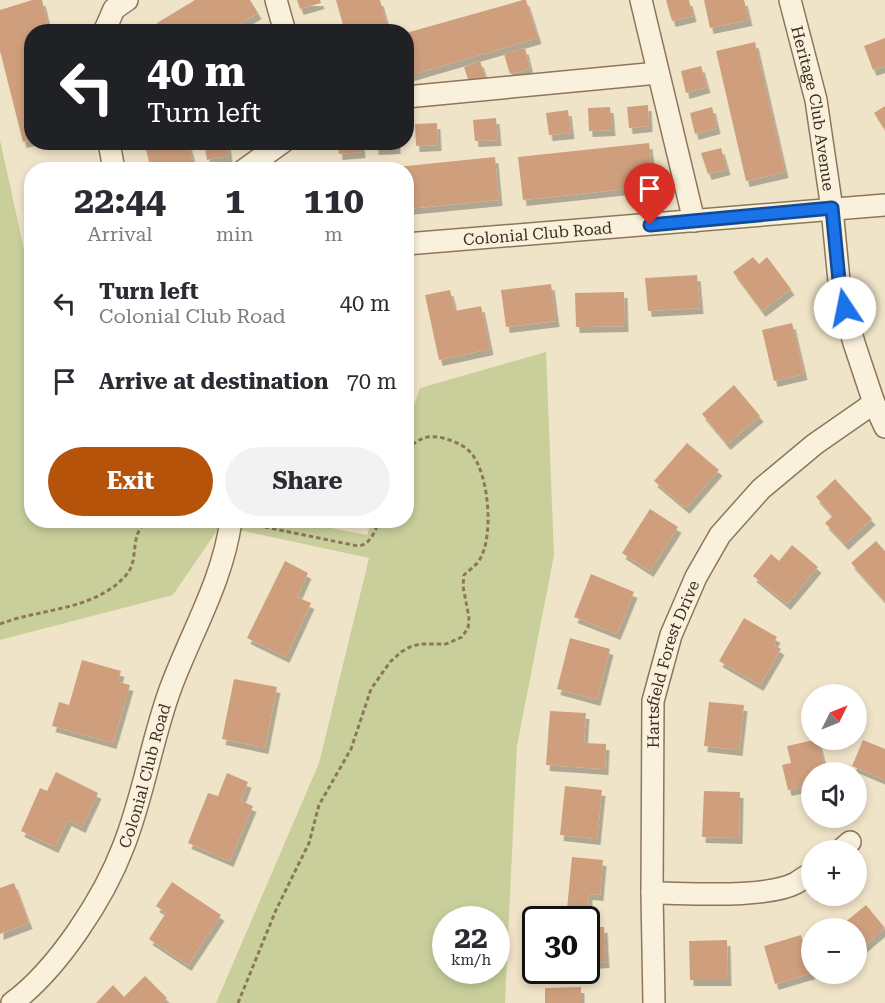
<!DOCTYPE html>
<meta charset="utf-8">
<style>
body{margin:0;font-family:"Roboto Serif",serif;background:#f2f2f3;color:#2b2b33;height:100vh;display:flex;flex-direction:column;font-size:22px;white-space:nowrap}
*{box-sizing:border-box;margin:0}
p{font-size:20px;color:#7c7c81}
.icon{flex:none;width:33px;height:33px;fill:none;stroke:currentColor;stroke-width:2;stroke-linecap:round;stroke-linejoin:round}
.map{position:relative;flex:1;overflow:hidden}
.details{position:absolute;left:24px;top:162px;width:390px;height:366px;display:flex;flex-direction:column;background:#fff;border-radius:24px;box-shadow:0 3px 9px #0003}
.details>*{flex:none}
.hud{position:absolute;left:24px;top:24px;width:390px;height:126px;border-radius:24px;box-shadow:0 3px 9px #0003;background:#202124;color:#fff;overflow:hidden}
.needle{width:39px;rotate:47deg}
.fabs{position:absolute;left:801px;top:684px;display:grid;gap:12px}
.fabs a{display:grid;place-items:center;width:66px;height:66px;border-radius:50%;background:#fff;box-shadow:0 3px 9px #0003;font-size:30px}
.speed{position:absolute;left:432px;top:906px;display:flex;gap:12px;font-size:30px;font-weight:700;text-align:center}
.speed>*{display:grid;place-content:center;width:78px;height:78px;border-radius:50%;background:#fff;box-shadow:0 3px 9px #0003;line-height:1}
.speed small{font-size:15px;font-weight:400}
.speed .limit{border:3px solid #111;border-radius:9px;background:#fff;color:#111}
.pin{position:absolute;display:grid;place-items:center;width:51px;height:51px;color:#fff;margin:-62px -26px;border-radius:50% 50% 50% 0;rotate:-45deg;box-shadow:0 0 6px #0007}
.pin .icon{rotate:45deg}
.me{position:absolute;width:66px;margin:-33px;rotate:349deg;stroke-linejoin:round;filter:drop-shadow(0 0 4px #0008)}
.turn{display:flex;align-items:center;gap:21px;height:126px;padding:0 24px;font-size:27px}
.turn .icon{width:78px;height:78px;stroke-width:2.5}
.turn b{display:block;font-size:42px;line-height:51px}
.eta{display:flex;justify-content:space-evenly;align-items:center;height:102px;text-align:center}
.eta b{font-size:36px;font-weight:700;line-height:42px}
.cta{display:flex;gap:12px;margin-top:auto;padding:12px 24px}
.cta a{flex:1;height:69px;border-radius:36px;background:#b45309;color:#fff;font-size:24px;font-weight:700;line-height:69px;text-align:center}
.cta a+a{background:#f2f2f3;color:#2b2b33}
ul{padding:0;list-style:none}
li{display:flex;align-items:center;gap:18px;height:78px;padding:0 24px}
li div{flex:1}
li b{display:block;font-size:22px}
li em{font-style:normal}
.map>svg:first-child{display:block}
.green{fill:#c9cf9b;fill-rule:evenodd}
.building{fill:#cf9f7d;filter:url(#shadow)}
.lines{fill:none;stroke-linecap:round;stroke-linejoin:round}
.minor-casing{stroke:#8d765c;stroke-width:24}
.path{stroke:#8d765c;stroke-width:3;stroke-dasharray:4.5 3;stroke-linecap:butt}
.minor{stroke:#faf1dc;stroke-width:21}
.route-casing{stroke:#114b97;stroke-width:15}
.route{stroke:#1a73e8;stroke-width:10}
.labels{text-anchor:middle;stroke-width:5;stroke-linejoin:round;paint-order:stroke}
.street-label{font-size:16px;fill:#3d2e20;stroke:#f7eed8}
</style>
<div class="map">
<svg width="885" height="1003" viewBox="0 0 885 1003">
<defs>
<filter id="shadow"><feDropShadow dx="3.5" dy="6" stdDeviation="0" flood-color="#0004"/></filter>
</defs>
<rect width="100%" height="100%" fill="#f0e4c8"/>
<path class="green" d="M 0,140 L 31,281 L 32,520 L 290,520 L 367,535 L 372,521 L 406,520 L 407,425 L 420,388 L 546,352 L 554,555 L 517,746 L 505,1003 L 216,1003 L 319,763 L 369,558 L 244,531 L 216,532 L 173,595 L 0,640 ZM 446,920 L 496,920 L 496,970 L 446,970 Z"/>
<g class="building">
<polygon points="32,0 42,0 50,32 32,32 32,140 23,142 0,51 0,10"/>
<polygon points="195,0 250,0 258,13 227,32 162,32 157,23"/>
<polygon points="297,0 320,0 321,3 300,9"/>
<polygon points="336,0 380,0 388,28 377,32 345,32"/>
<polygon points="523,0 526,0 538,38 411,75 406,60 406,33"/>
<polygon points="666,0 689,0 693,16 672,21"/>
<polygon points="704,0 744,0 749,20 710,28"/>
<polygon points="885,38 885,66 873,70 864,46"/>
<polygon points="755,42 785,172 746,181 716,51"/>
<polygon points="525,48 530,69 510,74 504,54"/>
<polygon points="480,61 486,79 470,85 464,67"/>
<polygon points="701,66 707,87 686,93 681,71"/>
<polygon points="648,105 649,126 629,128 627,107"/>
<polygon points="885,106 885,130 874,113"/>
<polygon points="610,107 612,130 589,131 588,108"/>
<polygon points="712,107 717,128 695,134 690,113"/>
<polygon points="568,110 571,133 549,135 546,113"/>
<polygon points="496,118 498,140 475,141 473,120"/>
<polygon points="437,123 438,145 416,146 415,124"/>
<polygon points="144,142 188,142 195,170 151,170"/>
<polygon points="204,142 227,142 229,156 207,160"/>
<polygon points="338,142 361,142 362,152 339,154"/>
<polygon points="375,142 397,142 397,148 375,149"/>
<polygon points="649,143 654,186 523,200 518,157"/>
<polygon points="721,148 727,169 708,174 701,153"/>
<polygon points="495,157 499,200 406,209 406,170 387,170 387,168"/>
<polygon points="32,197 32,222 31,222 25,198"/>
<polygon points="753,257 759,264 767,257 791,289 762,311 733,272"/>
<polygon points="697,275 700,308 648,311 645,278"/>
<polygon points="551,284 556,321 506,327 501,290"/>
<polygon points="450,290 455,311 481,306 490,349 439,360 425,295"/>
<polygon points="624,292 625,326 576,327 575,293"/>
<polygon points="792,323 804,374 774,381 762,330"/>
<polygon points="734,385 760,416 727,444 702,414"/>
<polygon points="687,443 719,470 686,508 654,481"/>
<polygon points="835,479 872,519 845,544 825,523 833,516 816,497"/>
<polygon points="650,509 678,527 650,571 622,553"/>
<polygon points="876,541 885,551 885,601 851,563"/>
<polygon points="792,545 818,567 787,604 753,576 771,554 779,561"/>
<polygon points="285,561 308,573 297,597 311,603 286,657 247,638"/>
<polygon points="591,574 634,592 617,634 574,617"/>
<polygon points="744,618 777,637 773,644 781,649 760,685 719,661"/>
<polygon points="570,638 610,649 597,700 557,689"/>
<polygon points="82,660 121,671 118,682 130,685 113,743 52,726 59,702 69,705"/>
<polygon points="234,679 277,687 265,748 222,739"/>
<polygon points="709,702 744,705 739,750 704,746"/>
<polygon points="550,711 586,713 584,743 606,744 605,769 546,765"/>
<polygon points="814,740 818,740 826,772 812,772 812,785 788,790 782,765 791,763 787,746"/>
<polygon points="863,740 885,749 885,780 852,766"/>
<polygon points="56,772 98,793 82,827 68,820 55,847 21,831 40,788 47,791"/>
<polygon points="227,773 248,782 241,801 253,806 230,861 188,843 208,793 218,796"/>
<polygon points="565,786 602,790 597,839 560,835"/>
<polygon points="704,791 740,792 739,838 702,837"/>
<polygon points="572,857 603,860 600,895 589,894 588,911 567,909"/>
<polygon points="172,882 221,915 188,965 149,939 166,913 156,906"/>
<polygon points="14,883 29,923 0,934 0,888"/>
<polygon points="866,905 885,928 856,953 856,928 838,928"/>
<polygon points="586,927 604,927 606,962 589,963 590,975 575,976 575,970 586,970"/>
<polygon points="801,935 812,973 775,984 764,946"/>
<polygon points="727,940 728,980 690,980 689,941"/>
<polygon points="145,976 167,998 162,1003 96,1003 113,985 124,997"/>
<polygon points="581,987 581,1003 545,1003 545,988"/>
</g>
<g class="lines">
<defs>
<g id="minor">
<polyline points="276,0 285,32"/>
<polyline points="641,0 694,221"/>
<path id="s1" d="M 790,0 L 816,100 L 832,209 L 840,291 L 854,343 L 874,403 L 885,427"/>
<polyline points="104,32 114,9 127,0"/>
<polyline points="406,97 658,73"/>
<polyline points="109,142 114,170"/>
<polyline points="244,170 283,142"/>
<path id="s2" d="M 406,244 L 885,205"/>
<polyline points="841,850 850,842"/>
<path d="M 652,893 C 688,893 765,899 796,883 C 801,880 806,876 812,873"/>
<path id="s3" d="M 12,1003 C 58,969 104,898 124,845 C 144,794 152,738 171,687 C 192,631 223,580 231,520"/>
<path id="s4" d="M 654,1003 L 652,893 L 653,701 L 671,635 L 696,577 L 720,535 L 761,489 L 815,444 L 874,403"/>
</g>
</defs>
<use href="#minor" class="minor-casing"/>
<g class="path">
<path d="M 250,524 L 358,546 C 371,545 375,530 380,520"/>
<path d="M 0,624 C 41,608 96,611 127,574 C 140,558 128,533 149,520"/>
<path d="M 238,1003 L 276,910 L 309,843 L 319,805 L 351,749 L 371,689 L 390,662 L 401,652 L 410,647 L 420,644 L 446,644 L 462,637 L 468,628 L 469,618 L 463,586 L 464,575 C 469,570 476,566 480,559 C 494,535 489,474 471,453 C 463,444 453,441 443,438 C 427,434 417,439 406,451"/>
</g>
<use href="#minor" class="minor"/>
</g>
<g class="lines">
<defs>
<polyline id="route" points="650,225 832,208 840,291 845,308"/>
</defs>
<use href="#route" class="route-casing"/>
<use href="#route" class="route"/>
</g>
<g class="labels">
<g class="street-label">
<text dy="6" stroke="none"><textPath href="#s1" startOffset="111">Heritage Club Avenue</textPath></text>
<text dy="6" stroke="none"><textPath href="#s2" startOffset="132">Colonial Club Road</textPath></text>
<text dy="6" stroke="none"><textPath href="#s4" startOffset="342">Hartsfield Forest Drive</textPath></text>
<text dy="6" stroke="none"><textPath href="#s3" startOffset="268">Colonial Club Road</textPath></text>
</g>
</g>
</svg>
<div class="fabs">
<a><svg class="needle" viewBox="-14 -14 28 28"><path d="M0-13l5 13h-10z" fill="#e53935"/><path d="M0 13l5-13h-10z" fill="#7c7c81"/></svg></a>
<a><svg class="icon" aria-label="sound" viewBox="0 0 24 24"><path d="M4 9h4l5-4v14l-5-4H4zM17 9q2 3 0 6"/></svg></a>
<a>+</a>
<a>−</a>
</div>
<div class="speed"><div>22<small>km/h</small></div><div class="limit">30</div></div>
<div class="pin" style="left:650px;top:225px;background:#d93025"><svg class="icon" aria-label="arrive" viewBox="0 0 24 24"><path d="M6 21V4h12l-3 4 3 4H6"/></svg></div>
<svg class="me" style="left:845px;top:308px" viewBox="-20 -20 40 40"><circle r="19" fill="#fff"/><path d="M0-13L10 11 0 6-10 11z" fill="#1a73e8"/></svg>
<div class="hud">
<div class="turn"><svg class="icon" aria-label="left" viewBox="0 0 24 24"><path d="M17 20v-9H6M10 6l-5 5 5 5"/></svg><div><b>40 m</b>Turn left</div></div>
</div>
<section class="details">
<div class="eta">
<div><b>22:44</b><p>Arrival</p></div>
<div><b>1</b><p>min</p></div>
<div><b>110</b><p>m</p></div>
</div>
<ul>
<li><svg class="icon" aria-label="left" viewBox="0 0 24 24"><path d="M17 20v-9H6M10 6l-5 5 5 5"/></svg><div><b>Turn left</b><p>Colonial Club Road</p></div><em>40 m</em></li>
<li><svg class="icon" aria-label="arrive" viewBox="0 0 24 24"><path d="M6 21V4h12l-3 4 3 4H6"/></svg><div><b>Arrive at destination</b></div><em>70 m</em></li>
</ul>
<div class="cta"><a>Exit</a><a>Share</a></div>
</section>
</div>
